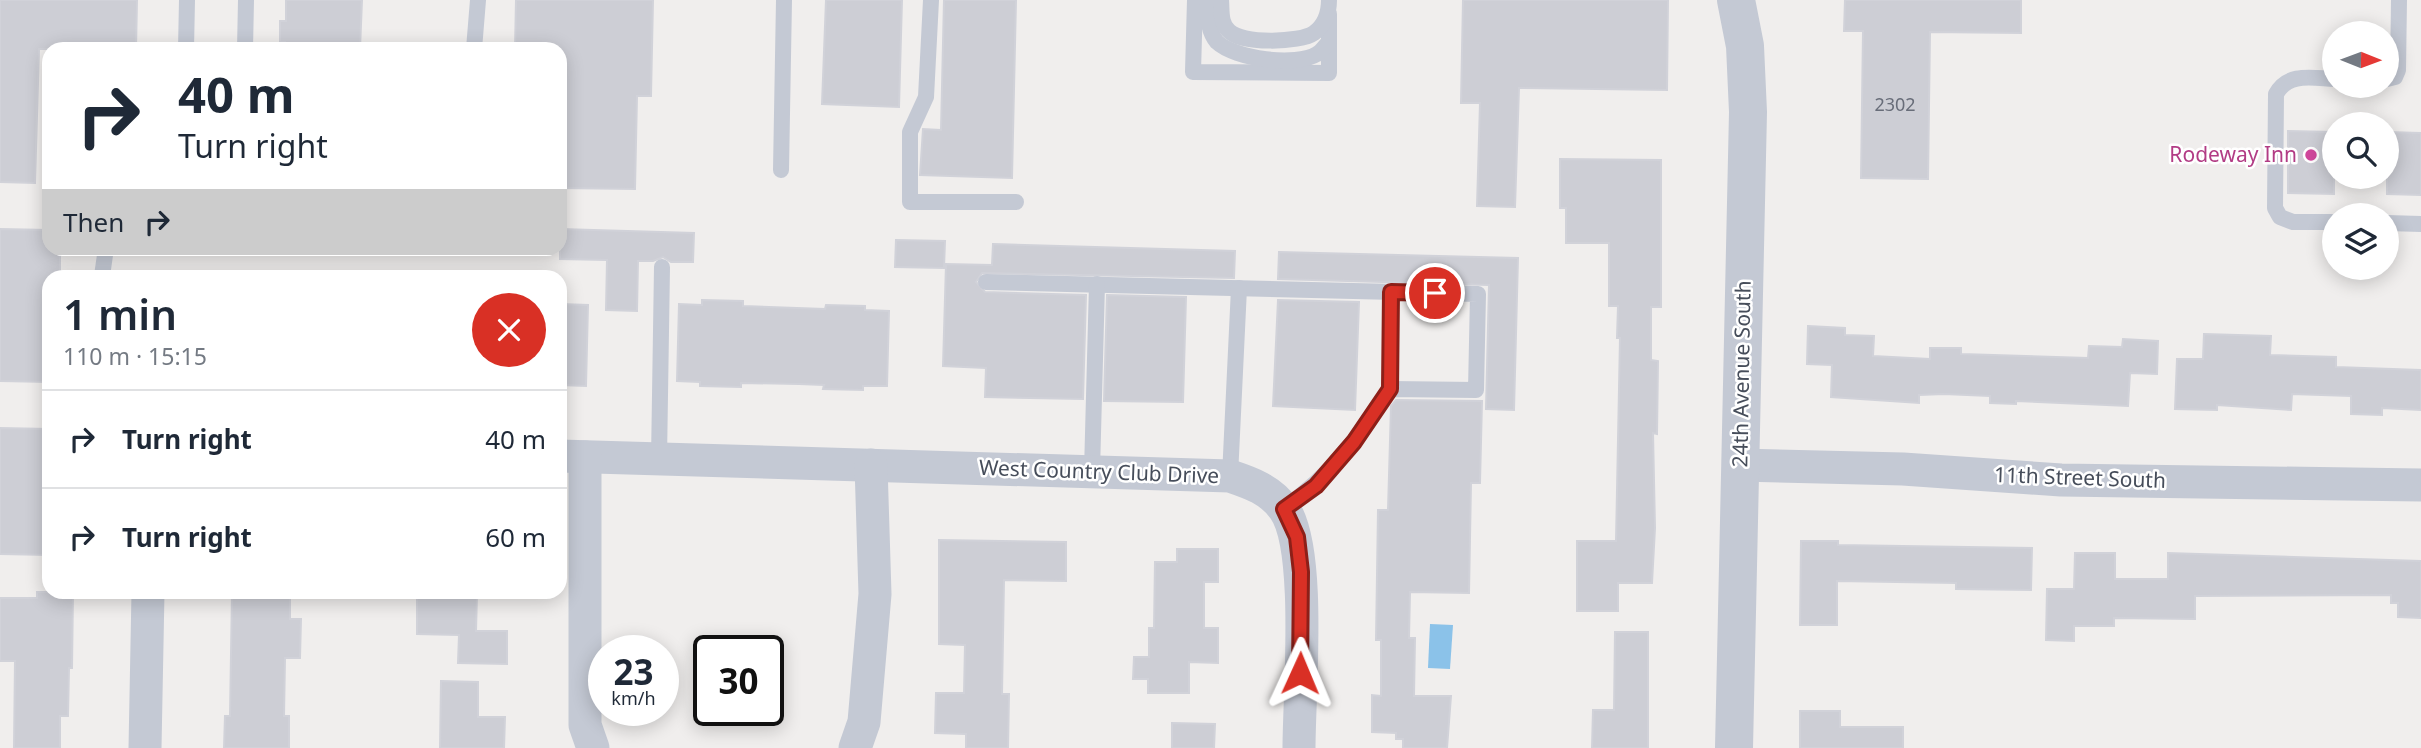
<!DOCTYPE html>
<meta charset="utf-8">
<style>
body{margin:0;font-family:"Noto Sans",sans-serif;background:#f2f2f3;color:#1f2937;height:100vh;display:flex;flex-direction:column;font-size:26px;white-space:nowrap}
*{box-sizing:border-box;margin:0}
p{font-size:23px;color:#747a83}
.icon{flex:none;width:38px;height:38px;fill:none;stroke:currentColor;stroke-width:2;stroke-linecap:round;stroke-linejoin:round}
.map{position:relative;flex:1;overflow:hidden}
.details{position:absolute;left:42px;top:270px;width:525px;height:329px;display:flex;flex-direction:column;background:#fff;border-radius:21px;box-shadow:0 4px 18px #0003}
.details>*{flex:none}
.banner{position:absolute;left:42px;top:42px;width:525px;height:214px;border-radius:21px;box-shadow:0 4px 18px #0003;background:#fff;color:#1f2937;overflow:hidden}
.needle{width:46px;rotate:91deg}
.tools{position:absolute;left:2322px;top:21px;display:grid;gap:14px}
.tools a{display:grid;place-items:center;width:77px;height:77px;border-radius:50%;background:#fff;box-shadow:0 4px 18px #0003;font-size:35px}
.speed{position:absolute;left:588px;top:635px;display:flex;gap:14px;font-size:35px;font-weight:700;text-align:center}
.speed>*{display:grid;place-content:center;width:91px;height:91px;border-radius:50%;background:#fff;box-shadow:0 4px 18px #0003;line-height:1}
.speed small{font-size:18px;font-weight:400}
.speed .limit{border:4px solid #111;border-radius:10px;background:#fff;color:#111}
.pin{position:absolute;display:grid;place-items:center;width:60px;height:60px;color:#fff;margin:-30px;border:4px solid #fff;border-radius:50%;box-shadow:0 2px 7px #0007}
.me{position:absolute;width:77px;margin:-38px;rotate:1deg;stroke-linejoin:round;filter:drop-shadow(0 0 5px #0008)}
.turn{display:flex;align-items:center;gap:24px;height:147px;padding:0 21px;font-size:32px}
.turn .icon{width:91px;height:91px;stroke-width:2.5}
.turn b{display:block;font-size:49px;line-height:60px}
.then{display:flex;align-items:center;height:66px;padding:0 21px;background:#0003;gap:14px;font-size:26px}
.round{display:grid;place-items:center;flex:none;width:74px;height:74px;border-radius:37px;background:#f2f2f3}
.head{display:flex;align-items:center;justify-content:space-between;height:119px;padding:0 21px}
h1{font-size:42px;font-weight:600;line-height:52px}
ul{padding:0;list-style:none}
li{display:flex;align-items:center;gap:21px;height:98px;padding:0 21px;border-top:2px solid #e0e1e3}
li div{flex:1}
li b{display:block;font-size:26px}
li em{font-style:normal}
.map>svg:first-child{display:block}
.water{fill:#8bc2e9}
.building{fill:#cdced5;stroke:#d1d2d9;stroke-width:2}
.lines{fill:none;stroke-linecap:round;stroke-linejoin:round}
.service{stroke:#c4c9d4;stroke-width:16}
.minor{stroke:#c4c9d4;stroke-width:33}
.tertiary{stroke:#c4c9d4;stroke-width:38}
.route-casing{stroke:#8d1f18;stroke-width:18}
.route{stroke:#d93025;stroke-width:12}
.hotel-dot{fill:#d1479c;stroke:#fff;stroke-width:2.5}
.labels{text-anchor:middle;stroke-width:5;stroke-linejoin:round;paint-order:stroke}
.number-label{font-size:18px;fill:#686d79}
.hotel-label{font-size:21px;fill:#b23c85;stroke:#fff;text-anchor:end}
.street-label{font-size:21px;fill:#464d5a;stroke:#fff}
</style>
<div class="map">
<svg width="2421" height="748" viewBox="0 0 2421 748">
<rect width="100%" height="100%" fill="#f0eeed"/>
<polygon class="water" points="1430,624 1453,625 1450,669 1428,668"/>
<g class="building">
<polygon points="0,0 137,0 136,49 39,49 35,183 0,182"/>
<polygon points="286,0 362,0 360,49 285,49 285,42 280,42 280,21 286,21"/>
<polygon points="516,0 653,0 651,96 637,96 635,189 560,188 560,49 515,49"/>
<polygon points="826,0 902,0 899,107 822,104"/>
<polygon points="944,0 1016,0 1012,178 920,175 923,129 941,130"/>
<polygon points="1463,0 1668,0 1667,90 1519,88 1515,207 1477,206 1480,103 1461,103"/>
<polygon points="1845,0 2021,0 2021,33 1930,32 1928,179 1861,178 1863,31 1844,31"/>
<polygon points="2288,131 2334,132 2334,194 2288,193"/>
<polygon points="2387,132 2421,133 2421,195 2387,194"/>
<polygon points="1560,159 1661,160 1661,307 1651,307 1651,360 1658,361 1657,434 1653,433 1655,528 1652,583 1618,583 1618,611 1577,611 1577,541 1616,541 1620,338 1617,338 1618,306 1609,306 1609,243 1566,243 1566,208 1560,208"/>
<polygon points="0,229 49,230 49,248 60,248 60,276 49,276 49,382 0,381"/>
<polygon points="560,229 694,233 693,262 671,262 663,257 653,261 638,261 637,311 606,310 607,260 560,259"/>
<polygon points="896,240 945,241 944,268 895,267"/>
<polygon points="993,244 1235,251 1234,278 982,273 976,282 985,292 1086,295 1083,399 985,397 986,368 943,366 946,264 992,265"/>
<polygon points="1279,252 1518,258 1514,410 1486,409 1489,285 1278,279"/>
<polygon points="1107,295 1186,297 1183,402 1104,401"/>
<polygon points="702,300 743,301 743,306 769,307 825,309 826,305 865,306 865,310 889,311 887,386 863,386 863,390 823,389 824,385 799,384 741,383 741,387 700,386 700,382 677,381 679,304 702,305"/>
<polygon points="1278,300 1359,302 1355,410 1273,406"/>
<polygon points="560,304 588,305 586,386 560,385"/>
<polygon points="1808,326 1845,328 1845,335 1874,336 1873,356 1930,359 1930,348 1961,348 1961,354 2088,358 2089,346 2122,347 2123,339 2158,341 2157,374 2130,373 2128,406 2016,401 2016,404 1990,403 1990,396 1944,394 1919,395 1919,403 1831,397 1832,365 1807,364"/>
<polygon points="2204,334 2271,336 2270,355 2336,357 2336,367 2421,370 2421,410 2382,408 2382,415 2351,414 2351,396 2292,394 2291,410 2217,405 2217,410 2175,409 2177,359 2203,359"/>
<polygon points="1396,400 1482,401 1480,483 1471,483 1469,593 1410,592 1409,638 1415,638 1414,696 1451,696 1447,748 1403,748 1403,739 1396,739 1396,733 1372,732 1372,695 1381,696 1381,640 1376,640 1378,510 1388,510 1391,406"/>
<polygon points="0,428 49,429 49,555 0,554"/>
<polygon points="939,540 1066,542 1066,581 1004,580 1002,694 1009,694 1008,748 966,748 966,734 935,733 936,693 964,693 965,645 939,644"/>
<polygon points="1801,541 1838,541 1838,545 2032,548 2031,590 1956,589 1956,583 1837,581 1837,625 1800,625"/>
<polygon points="1177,549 1218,549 1218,582 1204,582 1204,628 1218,628 1218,663 1189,662 1189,693 1148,693 1148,679 1133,679 1134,657 1149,657 1149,628 1154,628 1155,562 1177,562"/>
<polygon points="2075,553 2115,553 2115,579 2168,579 2168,553 2421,561 2421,618 2398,617 2398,603 2391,603 2391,595 2195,596 2195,619 2114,618 2114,626 2074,626 2074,641 2046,640 2047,589 2074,589"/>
<polygon points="37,592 73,592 72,668 69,668 68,716 60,716 60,748 14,748 15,661 0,661 0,598 37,598"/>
<polygon points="232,592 290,592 290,619 301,619 300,658 285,658 284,716 289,716 289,748 224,748 225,716 230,716"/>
<polygon points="417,593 477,594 476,631 507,631 507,664 458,663 459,635 417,634"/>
<polygon points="1615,632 1648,632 1648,748 1592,748 1593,710 1614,710"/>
<polygon points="441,681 478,682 478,717 505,717 504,748 440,748"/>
<polygon points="1800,711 1840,711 1840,727 1903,727 1903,748 1800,748"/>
<polygon points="1172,723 1215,724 1214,748 1172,748"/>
</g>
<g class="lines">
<g class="service">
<polyline points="931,0 926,97 910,132 910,202 1016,202"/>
<polyline points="1195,0 1193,72 1329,73 1329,42"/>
<path d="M 1207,0 C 1208,13 1207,31 1217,42 C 1235,59 1296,67 1317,54 C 1321,52 1325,46 1329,42 L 1329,14"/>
<path d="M 1221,0 C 1222,11 1220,23 1229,31 C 1241,44 1300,43 1314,33 C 1325,25 1329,13 1329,0"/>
<polyline points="186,49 187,0"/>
<polyline points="245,49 246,0"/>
<polyline points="474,49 478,0"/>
<path d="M 2334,79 C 2312,78 2288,72 2276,94 L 2275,208 L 2280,217 L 2293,222 L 2334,222"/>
<polyline points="2387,79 2395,77 2398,70 2399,0"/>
<polyline points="781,170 784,0"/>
<polyline points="2387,223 2421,224"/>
<polyline points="102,276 106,248"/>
<path d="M 986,282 L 1478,294 L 1476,390 L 1390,389 C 1357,438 1333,474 1284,508"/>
<polyline points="1390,389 1391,292"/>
<polyline points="659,459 662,267"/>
<polyline points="1092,471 1097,284"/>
<polyline points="1230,476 1239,288"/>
</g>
<g class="minor">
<path d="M 560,456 L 1230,476 C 1251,483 1271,490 1284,509 C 1312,548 1299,695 1299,748"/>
<polyline points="585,457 585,725 593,748"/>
<polyline points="1739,465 1903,469 2061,480 2421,485"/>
<polyline points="145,748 148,592"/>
<polyline points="855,748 864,722 875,594 871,465"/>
</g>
<polyline class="tertiary" points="1734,748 1748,112 1745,46 1736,0"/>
</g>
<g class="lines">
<defs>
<polyline id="route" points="1300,673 1301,572 1297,537 1284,509 1316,486 1354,442 1390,389 1391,292 1435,293"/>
</defs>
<use href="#route" class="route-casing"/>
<use href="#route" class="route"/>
</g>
<circle class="hotel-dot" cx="2311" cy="155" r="7"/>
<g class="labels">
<g class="number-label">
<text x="1895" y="111">2302</text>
</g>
<g class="hotel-label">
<text x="2297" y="162">Rodeway Inn</text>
</g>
<g class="street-label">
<text transform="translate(1742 374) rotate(-89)" y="7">24th Avenue South</text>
<text transform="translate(1099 472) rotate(2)" y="7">West Country Club Drive</text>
<text transform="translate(2080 478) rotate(2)" y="7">11th Street South</text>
</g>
</g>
</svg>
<div class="tools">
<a><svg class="needle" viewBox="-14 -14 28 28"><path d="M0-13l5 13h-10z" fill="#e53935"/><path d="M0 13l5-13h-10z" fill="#747a83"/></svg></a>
<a><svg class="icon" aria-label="search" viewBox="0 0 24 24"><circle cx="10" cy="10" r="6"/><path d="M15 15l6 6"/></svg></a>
<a><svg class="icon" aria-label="layers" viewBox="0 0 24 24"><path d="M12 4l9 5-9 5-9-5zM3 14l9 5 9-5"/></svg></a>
</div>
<div class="speed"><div>23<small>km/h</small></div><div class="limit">30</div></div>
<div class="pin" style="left:1435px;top:293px;background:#d93025"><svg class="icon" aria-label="arrive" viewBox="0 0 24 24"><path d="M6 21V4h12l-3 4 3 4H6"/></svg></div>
<svg class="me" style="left:1300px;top:673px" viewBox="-20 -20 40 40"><path d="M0-17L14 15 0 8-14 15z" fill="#d93025" stroke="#fff" stroke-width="4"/></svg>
<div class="banner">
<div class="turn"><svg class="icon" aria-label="right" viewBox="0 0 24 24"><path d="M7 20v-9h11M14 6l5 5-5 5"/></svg><div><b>40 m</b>Turn right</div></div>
<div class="then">Then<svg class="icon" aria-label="right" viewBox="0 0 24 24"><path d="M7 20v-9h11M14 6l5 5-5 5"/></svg></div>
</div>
<section class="details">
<div class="head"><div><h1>1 min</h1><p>110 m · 15:15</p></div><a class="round" style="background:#d93025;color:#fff"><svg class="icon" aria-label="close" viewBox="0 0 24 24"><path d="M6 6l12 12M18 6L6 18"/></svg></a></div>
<ul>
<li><svg class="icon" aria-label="right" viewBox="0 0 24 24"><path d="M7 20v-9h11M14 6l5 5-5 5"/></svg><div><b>Turn right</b></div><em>40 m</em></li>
<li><svg class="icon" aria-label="right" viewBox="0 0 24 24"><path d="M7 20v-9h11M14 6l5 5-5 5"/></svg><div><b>Turn right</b></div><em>60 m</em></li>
</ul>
</section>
</div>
